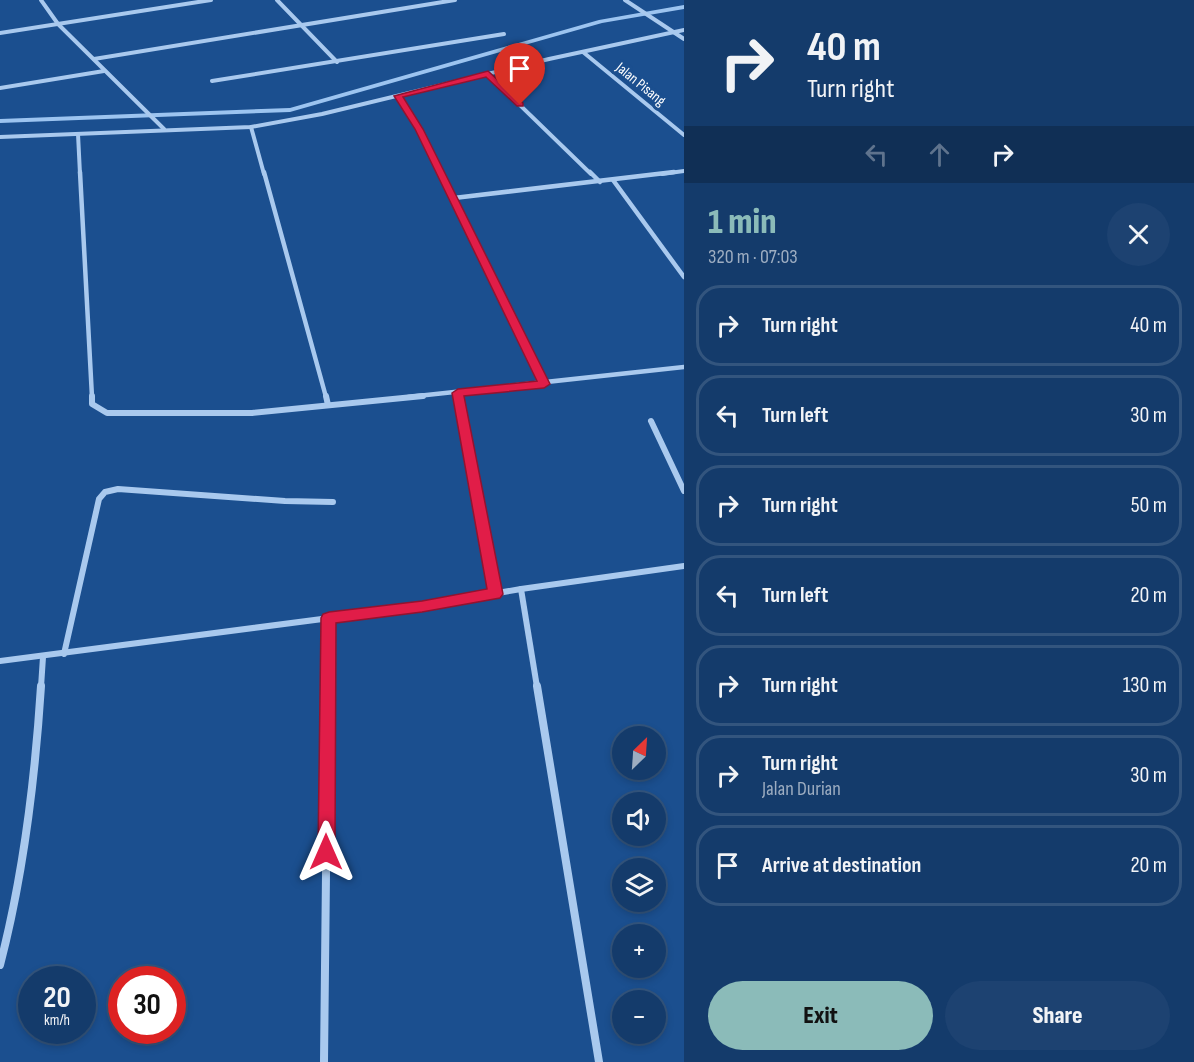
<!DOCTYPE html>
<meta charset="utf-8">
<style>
body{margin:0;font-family:"Sofia Sans Condensed",sans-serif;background:#1d4271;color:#f1f3f6;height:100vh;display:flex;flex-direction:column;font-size:22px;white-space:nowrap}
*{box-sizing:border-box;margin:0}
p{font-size:20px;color:#9dadc1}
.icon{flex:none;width:33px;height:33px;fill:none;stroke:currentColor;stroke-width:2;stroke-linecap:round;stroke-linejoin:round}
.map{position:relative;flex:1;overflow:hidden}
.drawer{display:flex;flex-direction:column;background:#143b6b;width:510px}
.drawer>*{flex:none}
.banner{background:#143b6b;color:#f1f3f6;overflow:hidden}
.needle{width:39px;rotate:25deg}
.fabs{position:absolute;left:612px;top:726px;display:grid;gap:12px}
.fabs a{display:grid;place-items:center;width:54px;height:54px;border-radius:50%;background:#143b6b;box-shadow:0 3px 9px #0003,0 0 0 2px #33557e;font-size:30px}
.speed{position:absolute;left:18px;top:966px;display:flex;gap:12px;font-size:30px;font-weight:700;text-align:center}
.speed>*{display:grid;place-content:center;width:78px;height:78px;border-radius:50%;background:#143b6b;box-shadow:0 3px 9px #0003,0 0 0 2px #33557e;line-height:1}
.speed small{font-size:15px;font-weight:400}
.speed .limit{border:9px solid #d22;background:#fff;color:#111}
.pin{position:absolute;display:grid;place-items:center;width:51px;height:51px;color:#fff;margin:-62px -26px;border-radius:50% 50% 50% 0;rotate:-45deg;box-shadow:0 0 6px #0007}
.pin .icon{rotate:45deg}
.me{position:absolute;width:66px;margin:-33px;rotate:0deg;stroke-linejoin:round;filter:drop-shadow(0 0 4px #0008)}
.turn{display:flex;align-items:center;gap:21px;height:126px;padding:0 24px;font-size:27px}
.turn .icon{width:78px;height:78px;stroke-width:2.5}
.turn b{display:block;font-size:42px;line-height:51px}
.lanes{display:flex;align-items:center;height:57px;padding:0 24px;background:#0003;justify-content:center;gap:30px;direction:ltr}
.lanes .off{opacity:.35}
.round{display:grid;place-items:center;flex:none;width:63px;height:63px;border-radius:32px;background:#1d4271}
.headline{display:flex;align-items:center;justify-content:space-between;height:102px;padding:0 24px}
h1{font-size:36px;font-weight:800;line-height:45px;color:#8bbbb9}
.cta{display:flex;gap:12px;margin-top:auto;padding:12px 24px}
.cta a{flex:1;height:69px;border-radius:36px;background:#8bbbb9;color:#111;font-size:24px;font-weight:800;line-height:69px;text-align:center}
.cta a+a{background:#1d4271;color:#f1f3f6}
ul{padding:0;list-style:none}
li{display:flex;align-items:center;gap:18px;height:81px;margin:0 12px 9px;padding:0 12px;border:3px solid #33557e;border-radius:24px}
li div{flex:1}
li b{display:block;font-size:22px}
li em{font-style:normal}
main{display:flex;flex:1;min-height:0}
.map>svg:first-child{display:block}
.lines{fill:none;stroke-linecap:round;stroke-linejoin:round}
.stream{fill:#9cc4f0;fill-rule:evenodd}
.street-far3{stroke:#a9c9ee;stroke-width:4}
.street-far2{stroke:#a9c9ee;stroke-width:4.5}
.street-far1{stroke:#a9c9ee;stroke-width:6}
.street{stroke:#a9c9ee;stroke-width:8}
.route{fill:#e11d48;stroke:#92132f;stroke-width:1.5}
.labels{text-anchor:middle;stroke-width:6;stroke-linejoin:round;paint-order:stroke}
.far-street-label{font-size:15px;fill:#fff;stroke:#1b4f8f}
</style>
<main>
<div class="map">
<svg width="684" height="1062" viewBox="0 0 684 1062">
<rect width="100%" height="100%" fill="#1b4f8f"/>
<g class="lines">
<polygon class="stream" points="684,5 684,9 602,23 290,112 0,123 0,119 290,108 599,20"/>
<g class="street-far3">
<polyline points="41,0 58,24 164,129"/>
<polyline points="277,0 337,62"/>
<polyline points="625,0 684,39"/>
<polyline points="0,33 211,0"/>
<polyline points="583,52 684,135"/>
<polyline points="94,59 455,0"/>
<polyline points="488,74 591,174"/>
<polyline points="212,81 504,34"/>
<polyline points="0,88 104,71"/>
<polyline points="398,96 419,129 441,174"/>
<polyline points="251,127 264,174"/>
<polyline points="78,134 80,174"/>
<polyline points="0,137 251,127 322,114 549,59 684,30"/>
<polyline points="662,174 684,171"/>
</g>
<g class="street-far2">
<polyline points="80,172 92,397"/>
<polyline points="264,172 326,397"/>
<polyline points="440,172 544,384"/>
<polyline points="590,172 600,182"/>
<polyline points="613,180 684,277"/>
<polyline points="454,198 674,172"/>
<polyline points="458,392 459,397"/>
<polyline points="408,397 684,367"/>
</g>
<g class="street-far1">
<polyline points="92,396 92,404 107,413 252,413 423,396"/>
<polyline points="326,396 328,405"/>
<polyline points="459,396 495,594"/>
<polyline points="651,421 684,491"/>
<polyline points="521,589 537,687"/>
<polyline points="64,654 99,499 105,492 118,489 285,501 333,502"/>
<polyline points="0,661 422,606 521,589 684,566"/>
<polyline points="41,687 43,657"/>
<polyline points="328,687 329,618"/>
</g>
<g class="street">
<polyline points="537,686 599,1062"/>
<path d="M 0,965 C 24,873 35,780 41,686"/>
<polyline points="324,1062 328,686"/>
</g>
</g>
<polygon class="route" points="488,71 523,103 523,106 517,106 486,77 403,97 423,129 550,384 544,388 464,396 503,594 500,598 422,612 336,623 335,852 333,858 326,860 320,858 318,852 321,618 323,614 329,612 422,601 487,589 452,393 458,389 537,381 415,129 394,96"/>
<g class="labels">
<g class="far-street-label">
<text transform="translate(641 84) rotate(39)" y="5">Jalan Pisang</text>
</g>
</g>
</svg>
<div class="fabs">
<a><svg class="needle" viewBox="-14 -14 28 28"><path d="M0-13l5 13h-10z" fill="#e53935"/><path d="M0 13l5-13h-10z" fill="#9dadc1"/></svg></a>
<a><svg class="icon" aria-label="sound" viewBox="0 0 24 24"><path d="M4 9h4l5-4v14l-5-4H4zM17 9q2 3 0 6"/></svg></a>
<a><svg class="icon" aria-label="layers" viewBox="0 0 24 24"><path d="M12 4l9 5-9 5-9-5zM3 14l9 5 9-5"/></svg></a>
<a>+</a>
<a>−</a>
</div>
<div class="speed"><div>20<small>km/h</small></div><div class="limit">30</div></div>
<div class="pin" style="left:520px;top:105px;background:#d93025"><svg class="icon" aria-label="arrive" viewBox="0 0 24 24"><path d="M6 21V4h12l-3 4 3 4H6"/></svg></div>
<svg class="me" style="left:326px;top:852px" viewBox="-20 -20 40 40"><path d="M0-17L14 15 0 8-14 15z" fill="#e11d48" stroke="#fff" stroke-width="4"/></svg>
</div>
<section class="drawer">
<div class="banner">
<div class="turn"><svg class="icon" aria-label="right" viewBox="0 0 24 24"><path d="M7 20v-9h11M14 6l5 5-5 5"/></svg><div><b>40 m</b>Turn right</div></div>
<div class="lanes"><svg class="icon off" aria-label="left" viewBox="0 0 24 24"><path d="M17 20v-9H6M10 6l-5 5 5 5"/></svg><svg class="icon off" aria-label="ahead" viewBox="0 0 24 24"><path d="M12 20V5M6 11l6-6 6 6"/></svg><svg class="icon" aria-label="right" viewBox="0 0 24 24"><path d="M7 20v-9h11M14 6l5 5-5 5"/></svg></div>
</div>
<div class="headline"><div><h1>1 min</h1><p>320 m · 07:03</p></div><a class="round"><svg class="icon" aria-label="close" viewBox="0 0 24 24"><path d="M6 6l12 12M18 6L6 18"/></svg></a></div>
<ul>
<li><svg class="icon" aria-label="right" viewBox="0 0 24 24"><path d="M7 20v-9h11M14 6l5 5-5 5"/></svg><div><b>Turn right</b></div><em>40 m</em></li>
<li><svg class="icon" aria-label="left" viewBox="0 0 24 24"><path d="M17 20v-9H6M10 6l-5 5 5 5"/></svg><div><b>Turn left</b></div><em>30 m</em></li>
<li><svg class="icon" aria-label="right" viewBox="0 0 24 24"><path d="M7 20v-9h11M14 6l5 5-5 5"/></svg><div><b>Turn right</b></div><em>50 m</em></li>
<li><svg class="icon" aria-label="left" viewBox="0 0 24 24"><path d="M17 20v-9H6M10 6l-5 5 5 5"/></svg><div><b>Turn left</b></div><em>20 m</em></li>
<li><svg class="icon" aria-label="right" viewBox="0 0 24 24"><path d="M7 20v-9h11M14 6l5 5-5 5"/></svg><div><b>Turn right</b></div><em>130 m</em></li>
<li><svg class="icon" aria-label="right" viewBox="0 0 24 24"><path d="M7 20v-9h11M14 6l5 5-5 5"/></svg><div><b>Turn right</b><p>Jalan Durian</p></div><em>30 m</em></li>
<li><svg class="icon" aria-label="arrive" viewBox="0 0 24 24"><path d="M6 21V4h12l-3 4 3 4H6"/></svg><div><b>Arrive at destination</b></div><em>20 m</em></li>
</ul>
<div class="cta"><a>Exit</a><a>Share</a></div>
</section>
</main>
